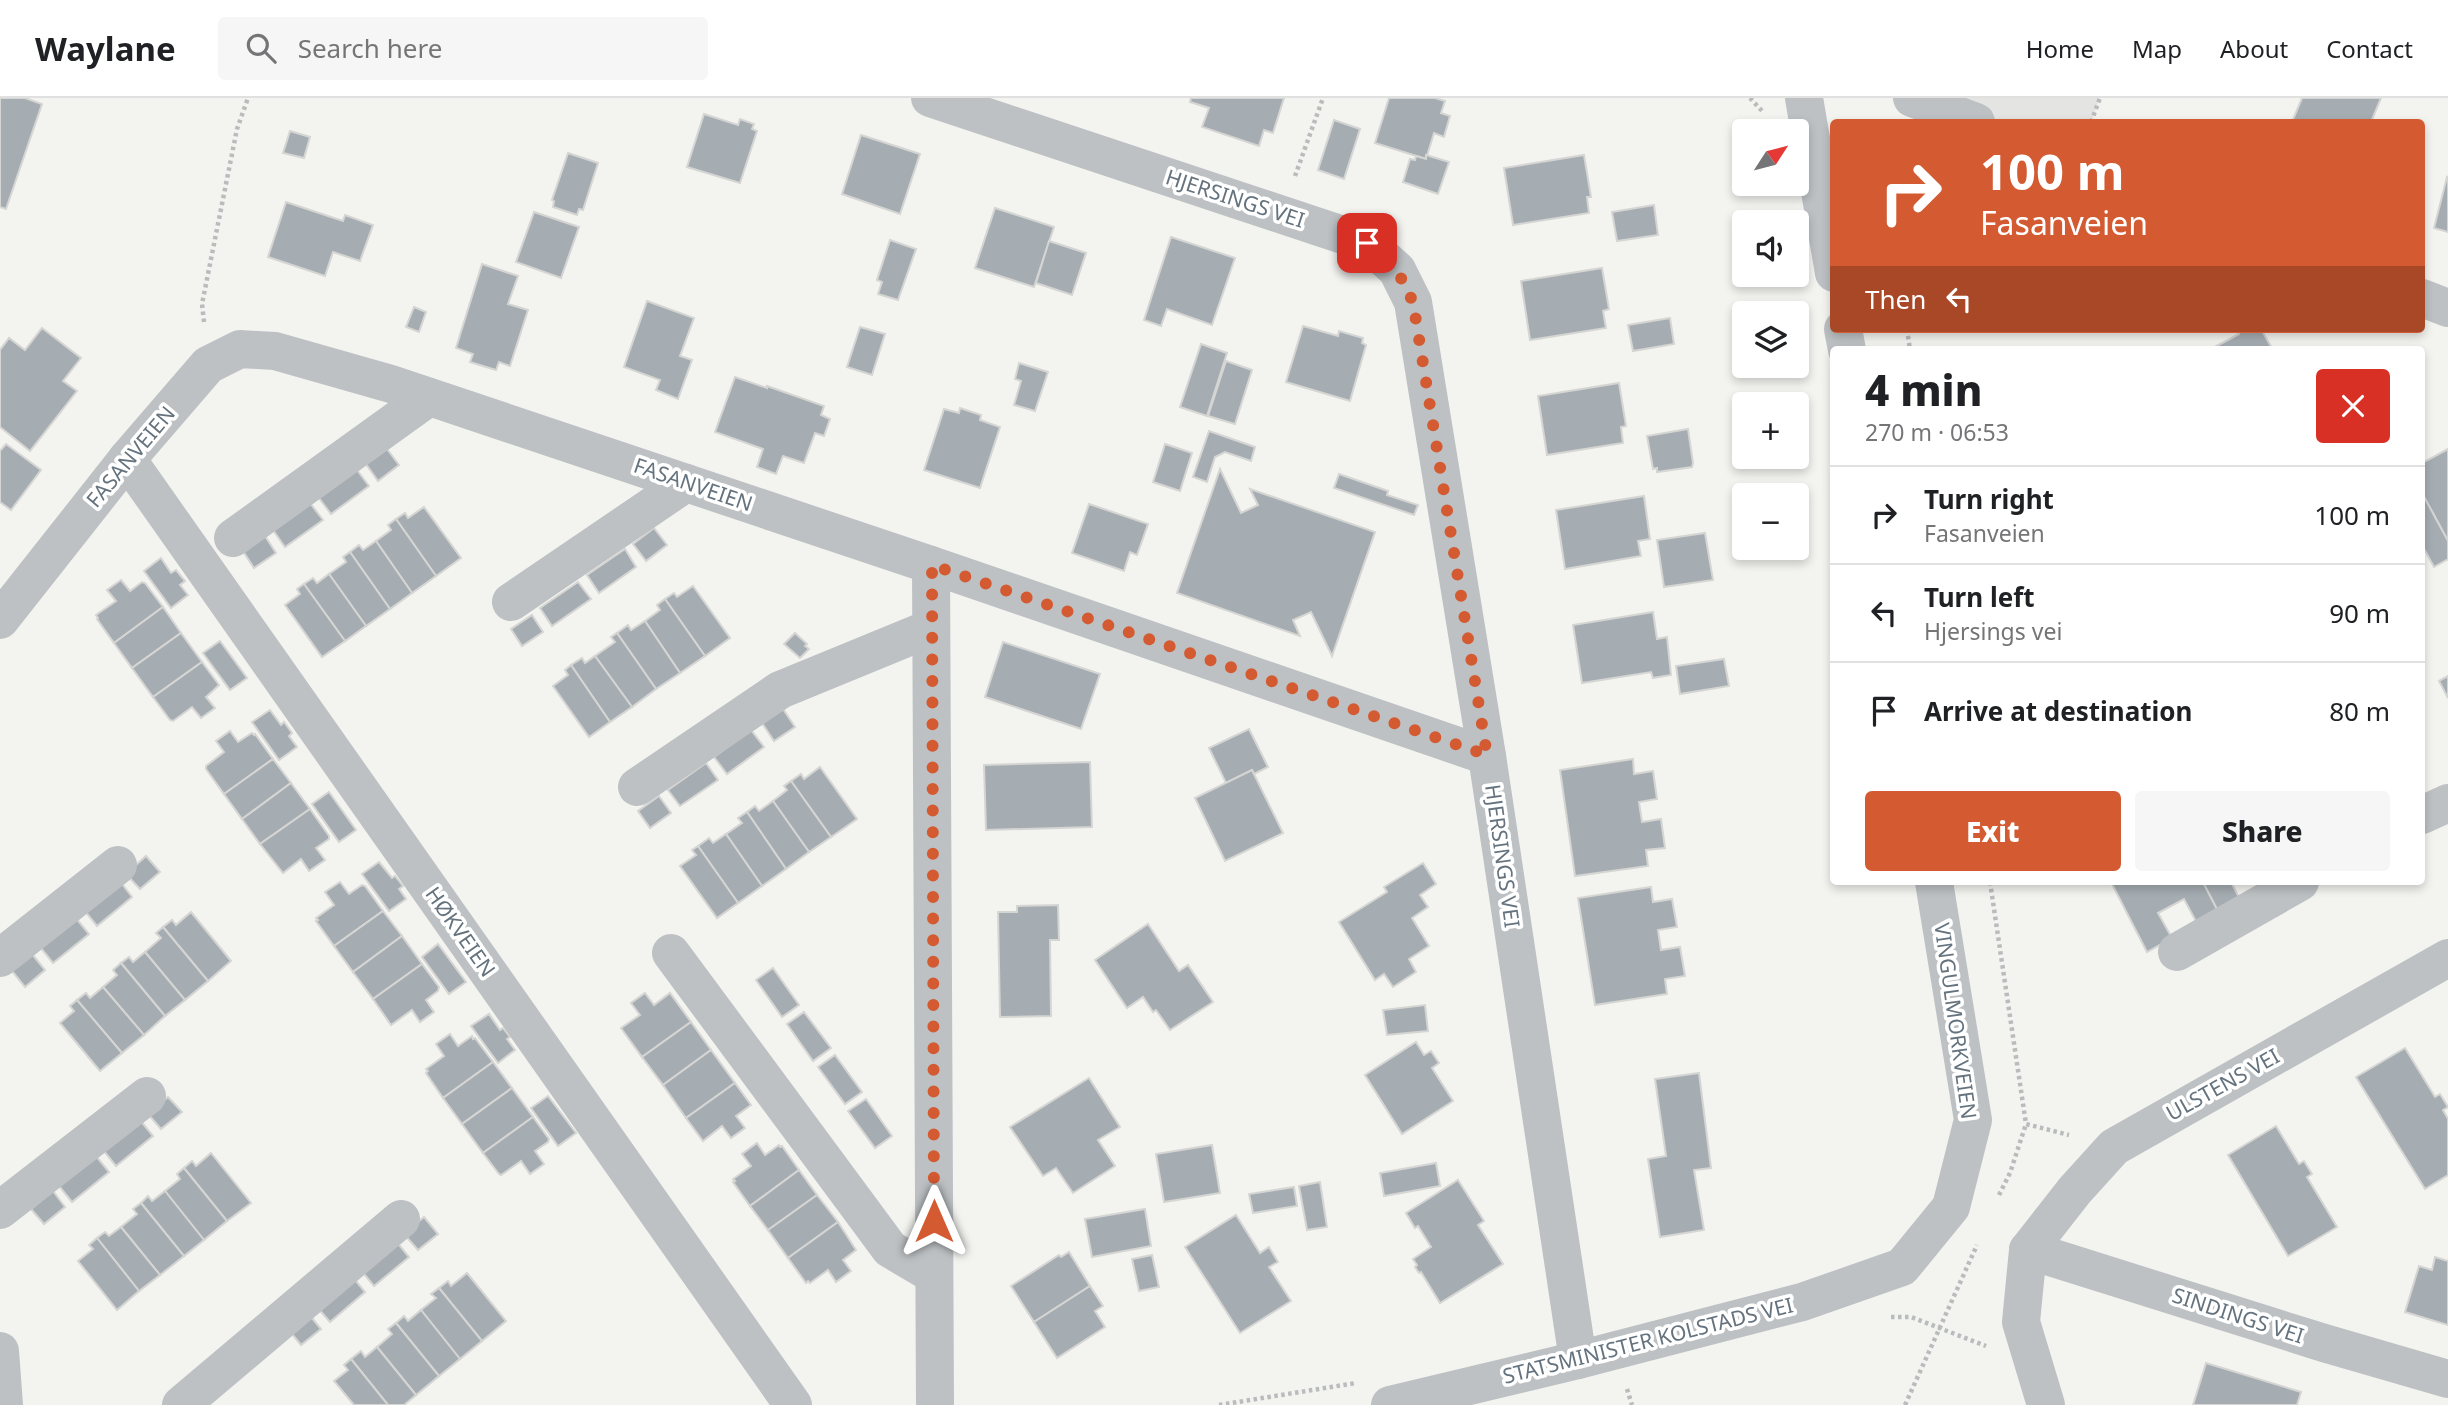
<!DOCTYPE html>
<meta charset="utf-8">
<style>
body{margin:0;font-family:"Noto Sans",sans-serif;background:#f6f6f6;color:#202124;height:100vh;display:flex;flex-direction:column;font-size:26px;white-space:nowrap}
*{box-sizing:border-box;margin:0}
p{font-size:23px;color:#757577}
.icon{flex:none;width:38px;height:38px;fill:none;stroke:currentColor;stroke-width:2;stroke-linecap:round;stroke-linejoin:round}
.map{position:relative;flex:1;overflow:hidden}
.panel{position:absolute;left:1830px;top:248px;width:595px;height:539px;display:flex;flex-direction:column;background:#fff;border-radius:7px;box-shadow:0 4px 10px #0003}
.panel>*{flex:none}
.top-card{position:absolute;left:1830px;top:21px;width:595px;height:214px;border-radius:7px;box-shadow:0 4px 10px #0003;background:#d35a31;color:#fff;overflow:hidden}
.needle{width:46px;rotate:54deg}
.buttons{position:absolute;left:1732px;top:21px;display:grid;gap:14px}
.buttons a{display:grid;place-items:center;width:77px;height:77px;border-radius:7px;background:#fff;box-shadow:0 4px 10px #0003;font-size:35px}
.pin{position:absolute;display:grid;place-items:center;width:60px;height:60px;color:#fff;margin:-30px;border-radius:14px;box-shadow:0 4px 10px #0006}
.me{position:absolute;width:77px;margin:-38px;rotate:0deg;stroke-linejoin:round;filter:drop-shadow(0 0 5px #0008)}
.turn{display:flex;align-items:center;gap:24px;height:147px;padding:0 35px;font-size:32px}
.turn .icon{width:91px;height:91px;stroke-width:2.5}
.turn b{display:block;font-size:49px;line-height:60px}
.then{display:flex;align-items:center;height:66px;padding:0 35px;background:#0003;gap:14px;font-size:26px}
.round{display:grid;place-items:center;flex:none;width:74px;height:74px;border-radius:7px;background:#f6f6f6}
.headline{display:flex;align-items:center;justify-content:space-between;height:119px;padding:0 35px}
h1{font-size:42px;font-weight:800;line-height:52px}
.cta{display:flex;gap:14px;margin-top:auto;padding:14px 35px}
.cta a{flex:1;height:80px;border-radius:7px;background:#d35a31;color:#fff;font-size:28px;font-weight:800;line-height:80px;text-align:center}
.cta a+a{background:#f6f6f6;color:#202124}
ul{padding:0;list-style:none}
li{display:flex;align-items:center;gap:21px;height:98px;padding:0 35px;border-top:2px solid #e0e0e0}
li div{flex:1}
li b{display:block;font-size:26px}
li em{font-style:normal}
header{display:flex;align-items:center;gap:42px;box-sizing:border-box;height:98px;padding:0 35px;background:#fff;border-bottom:2px solid #e0e0e0}
header strong{font-size:33px}
nav{display:flex;gap:38px;margin-inline-start:auto;font-size:24px}
.search{width:490px;height:63px;background:#f6f6f6;display:flex;align-items:center;gap:18px;box-sizing:border-box;padding:0 24px;border-radius:7px;color:#757577;font-size:26px}
.map>svg:first-child{display:block}
.built{fill:#e4e5e3}
.building{fill:#a6adb2;stroke:#d5d5d3;stroke-width:2}
.lines{fill:none;stroke-linecap:round;stroke-linejoin:round}
.path{stroke:#b9bbbd;stroke-width:4.5;stroke-dasharray:3.5 3.5;stroke-linecap:butt}
.minor{stroke:#bdc1c4;stroke-width:38}
.route{stroke:#d35a31;stroke-width:12;stroke-dasharray:0 21.6}
.labels{text-anchor:middle;stroke-width:7;stroke-linejoin:round;paint-order:stroke}
.street-label{font-size:21px;fill:#65737e;stroke:#fff}
</style>
<header>
<strong>Waylane</strong>
<div class="search"><svg class="icon" aria-label="search" viewBox="0 0 24 24"><circle cx="10" cy="10" r="6"/><path d="M15 15l6 6"/></svg>Search here</div>
<nav><a>Home</a><a>Map</a><a>About</a><a>Contact</a></nav>
</header>
<div class="map">
<svg width="2448" height="1307" viewBox="0 0 2448 1307">
<rect width="100%" height="100%" fill="#f3f4f0"/>
<polygon class="built" points="1912,0 2100,0 2091,24 1976,24"/>
<g class="building">
<polygon points="0,0 25,0 42,6 6,111 0,109"/>
<polygon points="1191,0 1284,0 1273,35 1264,32 1259,48 1202,29 1209,10 1190,4"/>
<polygon points="1389,0 1435,0 1445,3 1441,15 1450,18 1444,39 1434,35 1426,61 1375,45"/>
<polygon points="2302,0 2381,0 2371,24 2372,24 2292,24"/>
<polygon points="704,16 738,27 740,21 754,26 752,31 757,33 740,85 687,69"/>
<polygon points="1334,22 1360,31 1344,81 1318,72"/>
<polygon points="290,33 310,39 304,60 283,55"/>
<polygon points="861,37 920,56 900,116 842,96"/>
<polygon points="568,55 598,65 583,112 579,111 577,117 553,109 554,103 552,102"/>
<polygon points="1426,57 1449,64 1438,96 1403,84 1410,61 1415,62 1416,58 1426,61"/>
<polygon points="1584,57 1591,99 1587,99 1589,115 1513,127 1504,70"/>
<polygon points="2447,79 2448,80 2448,134 2434,130"/>
<polygon points="286,104 343,123 345,117 373,127 360,163 333,154 325,178 268,159"/>
<polygon points="1654,107 1658,137 1617,143 1612,114"/>
<polygon points="995,110 1054,129 1034,189 975,170"/>
<polygon points="534,114 579,129 561,180 516,164"/>
<polygon points="1171,139 1235,160 1212,227 1167,211 1161,228 1144,222"/>
<polygon points="890,142 916,151 898,202 878,196 882,184 877,182"/>
<polygon points="1049,143 1086,155 1072,197 1036,185"/>
<polygon points="482,166 518,178 508,206 528,212 510,268 499,264 496,272 470,264 473,256 456,250"/>
<polygon points="1602,170 1609,211 1603,213 1606,230 1530,242 1521,183"/>
<polygon points="647,203 694,220 680,258 692,262 678,301 656,292 660,282 624,269"/>
<polygon points="414,209 426,214 419,234 406,229"/>
<polygon points="1670,220 1674,246 1633,253 1628,227"/>
<polygon points="1303,228 1338,238 1339,233 1363,240 1362,245 1366,247 1350,303 1286,284"/>
<polygon points="860,229 885,236 872,277 847,269"/>
<polygon points="42,230 81,260 63,283 77,293 30,353 0,329 0,252 9,240 25,252"/>
<polygon points="2236,231 2261,231 2273,252 2209,252 2239,236"/>
<polygon points="1201,246 1227,255 1207,318 1180,309"/>
<polygon points="1226,263 1252,272 1235,326 1208,318"/>
<polygon points="1019,265 1048,274 1035,313 1014,307 1021,283 1015,281"/>
<polygon points="735,279 767,290 767,288 824,308 821,317 830,321 824,338 815,335 804,365 783,358 776,376 757,369 763,351 715,334"/>
<polygon points="1619,285 1626,328 1621,329 1623,345 1547,357 1538,298"/>
<polygon points="960,310 981,317 980,322 1000,329 980,390 924,372 944,311 959,315"/>
<polygon points="1688,331 1693,365 1692,369 1657,374 1657,370 1653,371 1647,338"/>
<polygon points="1209,333 1255,349 1251,363 1225,354 1215,359 1207,384 1193,379"/>
<polygon points="6,346 41,372 11,412 0,404 0,353"/>
<polygon points="1165,346 1192,355 1180,393 1153,384"/>
<polygon points="387,351 399,367 378,383 366,366"/>
<polygon points="2448,351 2448,443 2422,395 2422,365"/>
<polygon points="1220,371 1241,415 1258,407 1250,391 1375,434 1332,558 1311,514 1293,522 1300,538 1177,495"/>
<polygon points="357,372 369,388 331,416 319,400"/>
<polygon points="1339,376 1388,393 1387,397 1418,407 1414,417 1334,390"/>
<polygon points="2422,395 2448,443 2448,461 2434,469 2422,447"/>
<polygon points="1644,398 1650,441 1638,443 1641,458 1565,471 1556,412"/>
<polygon points="310,405 323,422 285,449 273,432"/>
<polygon points="1089,406 1148,426 1137,457 1130,454 1124,473 1072,455"/>
<polygon points="424,409 461,460 436,478 396,421 405,415 408,420"/>
<polygon points="396,421 436,478 412,495 376,443 391,432 388,427"/>
<polygon points="654,430 667,447 646,463 633,446"/>
<polygon points="1705,435 1713,482 1664,489 1657,442"/>
<polygon points="265,438 276,455 254,470 243,453"/>
<polygon points="376,443 412,495 390,511 350,454 359,447 363,452"/>
<polygon points="625,451 636,469 599,495 587,477"/>
<polygon points="350,454 390,511 366,528 329,476 346,464 343,459"/>
<polygon points="161,460 171,475 176,472 185,483 180,487 188,497 171,510 144,473"/>
<polygon points="329,476 366,528 345,543 304,486 313,480 317,485"/>
<polygon points="121,482 130,493 142,484 145,485 163,509 114,545 97,521 98,520 96,517 116,503 107,492"/>
<polygon points="578,484 591,501 552,528 540,510"/>
<polygon points="304,486 345,543 322,559 285,507 300,496 297,491"/>
<polygon points="693,488 730,540 705,558 665,501 674,495 677,499"/>
<polygon points="665,501 705,558 680,575 645,523 660,512 657,507"/>
<polygon points="163,509 181,535 132,570 114,545"/>
<polygon points="1653,514 1657,541 1667,539 1671,577 1653,580 1651,574 1582,585 1573,527"/>
<polygon points="532,517 543,534 522,548 511,531"/>
<polygon points="645,523 680,575 656,591 617,535 628,527 631,532"/>
<polygon points="181,535 202,564 153,599 132,570"/>
<polygon points="617,535 656,591 632,609 595,558 615,544 611,539"/>
<polygon points="795,535 807,546 805,548 809,551 800,560 784,546"/>
<polygon points="220,543 247,580 230,592 203,555"/>
<polygon points="1003,544 1100,576 1081,631 985,599"/>
<polygon points="595,558 632,609 610,624 571,567 582,560 585,565"/>
<polygon points="1724,561 1729,588 1680,596 1676,568"/>
<polygon points="202,564 219,587 206,599 215,610 201,620 192,609 173,623 170,622 153,599"/>
<polygon points="571,567 610,624 589,639 553,588 568,577 565,572"/>
<polygon points="2448,578 2448,600 2439,583"/>
<polygon points="783,611 795,629 774,643 762,625"/>
<polygon points="270,612 281,627 284,624 292,635 289,638 297,649 279,662 252,624"/>
<polygon points="1249,631 1268,669 1254,676 1252,672 1226,685 1209,650"/>
<polygon points="751,632 764,649 727,676 714,659"/>
<polygon points="230,633 238,644 252,635 254,637 255,636 273,661 224,696 206,671 206,668 224,654 216,643"/>
<polygon points="273,661 291,685 242,721 224,696"/>
<polygon points="1633,661 1634,676 1653,673 1657,701 1639,704 1642,724 1661,721 1665,750 1646,752 1648,768 1575,778 1560,672"/>
<polygon points="1090,664 1092,729 986,732 984,667"/>
<polygon points="706,665 718,682 680,708 668,692"/>
<polygon points="820,669 857,721 831,739 791,683 801,676 804,681"/>
<polygon points="1252,672 1283,735 1225,763 1195,700"/>
<polygon points="791,683 831,739 809,754 773,703 787,692 784,688"/>
<polygon points="291,685 310,711 260,746 242,721"/>
<polygon points="329,694 356,732 339,744 312,706"/>
<polygon points="659,698 671,715 650,730 638,713"/>
<polygon points="773,703 809,754 786,771 747,714 755,708 759,713"/>
<polygon points="310,711 329,738 329,741 316,750 325,762 309,773 301,761 283,775 260,746"/>
<polygon points="747,714 786,771 762,788 726,736 742,725 738,720"/>
<polygon points="726,736 762,788 738,805 698,748 709,740 713,745"/>
<polygon points="698,748 738,805 717,820 680,768 696,757 692,752"/>
<polygon points="146,758 160,774 140,791 126,776"/>
<polygon points="379,764 392,780 395,778 403,788 399,791 406,801 389,813 362,776"/>
<polygon points="1423,765 1436,786 1420,797 1428,809 1412,820 1429,848 1409,861 1416,874 1393,889 1384,876 1375,882 1339,824 1387,794 1384,789"/>
<polygon points="119,782 132,799 97,828 84,812"/>
<polygon points="340,784 349,796 362,787 365,788 383,813 334,848 316,823 318,822 316,820 334,807 325,794"/>
<polygon points="2111,784 2203,784 2219,815 2198,827 2184,801 2158,815 2172,840 2147,854"/>
<polygon points="2203,784 2231,784 2241,803 2219,815"/>
<polygon points="1651,789 1653,804 1672,801 1677,829 1658,832 1661,852 1680,849 1685,878 1665,881 1667,896 1595,907 1578,800"/>
<polygon points="1058,807 1059,842 1050,842 1051,918 1000,919 998,814 1017,814 1017,808"/>
<polygon points="383,813 402,838 353,874 334,848"/>
<polygon points="191,814 231,863 208,883 163,829 172,822 176,827"/>
<polygon points="75,819 89,836 53,865 40,849"/>
<polygon points="1148,826 1179,873 1188,867 1213,904 1170,932 1156,912 1153,914 1143,899 1127,910 1095,862"/>
<polygon points="163,829 208,883 185,902 145,854 161,840 156,835"/>
<polygon points="402,838 422,866 373,901 353,874"/>
<polygon points="438,846 466,884 449,896 422,859"/>
<polygon points="145,854 185,902 165,918 121,865 129,859 133,864"/>
<polygon points="32,856 45,872 25,889 12,873"/>
<polygon points="121,865 165,918 144,937 103,889 117,877 113,872"/>
<polygon points="422,866 439,889 438,893 426,902 434,914 420,924 412,912 391,927 373,901"/>
<polygon points="773,870 799,907 782,919 756,882"/>
<polygon points="103,889 144,937 122,955 77,902 86,895 90,900"/>
<polygon points="645,895 654,907 670,895 691,924 642,959 621,930 640,917 631,905"/>
<polygon points="77,902 122,955 100,973 60,925 74,913 70,908"/>
<polygon points="1425,907 1428,933 1387,937 1383,912"/>
<polygon points="804,914 831,950 813,963 787,926"/>
<polygon points="489,916 500,932 503,930 510,939 507,941 515,952 498,965 471,928"/>
<polygon points="691,924 711,952 663,987 642,959"/>
<polygon points="450,936 458,948 472,938 473,941 475,940 493,964 443,1000 426,975 428,973 426,971 444,958 436,946"/>
<polygon points="1416,944 1424,957 1431,953 1439,965 1432,970 1453,1003 1402,1036 1365,977"/>
<polygon points="2405,950 2435,999 2440,996 2448,1009 2443,1012 2448,1021 2448,1077 2425,1091 2356,979"/>
<polygon points="711,952 735,985 686,1020 663,987"/>
<polygon points="835,957 862,994 845,1006 818,969"/>
<polygon points="493,964 512,990 462,1026 443,1000"/>
<polygon points="1699,975 1711,1070 1694,1072 1704,1132 1660,1139 1648,1061 1666,1058 1655,981"/>
<polygon points="1089,980 1120,1029 1098,1042 1115,1068 1073,1095 1056,1070 1043,1078 1010,1029"/>
<polygon points="735,985 751,1007 736,1018 745,1030 731,1040 722,1028 703,1043 686,1020"/>
<polygon points="512,990 533,1019 483,1055 462,1026"/>
<polygon points="548,998 576,1035 558,1048 531,1010"/>
<polygon points="168,999 182,1014 161,1031 148,1016"/>
<polygon points="866,1001 892,1038 875,1050 848,1013"/>
<polygon points="533,1019 549,1041 548,1044 535,1053 544,1066 530,1076 521,1063 501,1077 499,1076 483,1055"/>
<polygon points="140,1022 153,1038 116,1068 103,1052"/>
<polygon points="2276,1028 2299,1066 2304,1063 2312,1076 2307,1079 2337,1129 2288,1158 2228,1057"/>
<polygon points="757,1045 765,1057 779,1047 780,1049 782,1048 799,1072 750,1108 733,1084 735,1083 733,1081 751,1068 742,1056"/>
<polygon points="1212,1047 1220,1095 1164,1104 1156,1056"/>
<polygon points="211,1055 251,1105 227,1123 184,1070 192,1063 196,1068"/>
<polygon points="96,1058 109,1074 72,1104 59,1088"/>
<polygon points="1436,1065 1440,1088 1384,1098 1380,1075"/>
<polygon points="184,1070 227,1123 204,1142 165,1093 180,1081 177,1076"/>
<polygon points="799,1072 817,1097 768,1132 750,1108"/>
<polygon points="1458,1082 1484,1123 1478,1127 1503,1166 1440,1205 1421,1174 1419,1175 1415,1169 1417,1167 1413,1161 1431,1149 1418,1128 1415,1130 1406,1115"/>
<polygon points="1320,1084 1327,1129 1307,1132 1299,1088"/>
<polygon points="1294,1089 1297,1108 1253,1115 1249,1096"/>
<polygon points="53,1093 65,1109 44,1126 31,1111"/>
<polygon points="165,1093 204,1142 184,1158 141,1105 148,1098 152,1103"/>
<polygon points="817,1097 838,1124 788,1160 768,1132"/>
<polygon points="141,1105 184,1158 160,1177 121,1129 137,1116 133,1111"/>
<polygon points="1145,1111 1151,1148 1092,1159 1085,1121"/>
<polygon points="1236,1117 1260,1155 1269,1149 1278,1164 1269,1169 1291,1203 1240,1235 1185,1149"/>
<polygon points="424,1119 438,1136 418,1152 404,1136"/>
<polygon points="838,1124 856,1152 843,1162 851,1173 836,1184 828,1172 810,1185 808,1183 806,1185 788,1160"/>
<polygon points="121,1129 160,1177 139,1193 97,1140 105,1134 109,1138"/>
<polygon points="97,1140 139,1193 117,1212 78,1163 93,1151 89,1147"/>
<polygon points="396,1143 409,1159 374,1188 360,1171"/>
<polygon points="1069,1154 1090,1188 1034,1224 1011,1188 1059,1157 1061,1159"/>
<polygon points="1152,1157 1159,1189 1139,1193 1132,1161"/>
<polygon points="2435,1159 2448,1163 2448,1227 2405,1214 2419,1168 2432,1172"/>
<polygon points="467,1175 506,1223 482,1243 439,1190 448,1183 451,1188"/>
<polygon points="352,1178 365,1194 330,1224 316,1208"/>
<polygon points="1090,1188 1103,1208 1095,1213 1105,1229 1057,1260 1034,1224"/>
<polygon points="439,1190 482,1243 460,1261 421,1212 436,1200 431,1196"/>
<polygon points="421,1212 460,1261 439,1278 396,1225 404,1218 408,1223"/>
<polygon points="308,1215 321,1231 301,1247 288,1231"/>
<polygon points="396,1225 439,1278 416,1297 377,1249 392,1236 388,1231"/>
<polygon points="377,1249 416,1297 404,1307 388,1307 351,1261 361,1253 365,1259"/>
<polygon points="351,1261 388,1307 354,1307 334,1283 348,1272 344,1267"/>
<polygon points="2206,1265 2301,1294 2297,1307 2193,1307"/>
</g>
<g class="lines">
<g class="path">
<polyline points="1750,0 1763,14"/>
<polyline points="2091,24 2100,0"/>
<polyline points="1295,78 1323,0"/>
<polyline points="204,224 202,206 237,31 248,0"/>
<polyline points="1907,231 1910,252"/>
<polyline points="1990,784 2026,1026 2069,1037"/>
<polyline points="1999,1097 2010,1075 2026,1026"/>
<polyline points="1891,1219 1911,1219 1986,1248"/>
<polyline points="1627,1291 1632,1307"/>
<polyline points="1219,1307 1356,1285"/>
<polyline points="1905,1307 1977,1147"/>
</g>
<g class="minor">
<polyline points="930,0 1367,145 1397,172 1413,204 1487,658 1578,1262"/>
<polyline points="1804,0 1834,175"/>
<polyline points="1912,0 1976,24"/>
<polyline points="2422,200 2448,210"/>
<polyline points="1843,231 1847,252"/>
<polyline points="127,361 793,1307"/>
<polyline points="233,440 429,299"/>
<polyline points="931,467 935,1307"/>
<polyline points="511,504 686,385"/>
<polyline points="0,522 127,361 208,267 240,251 275,253 391,286 931,467 1487,658"/>
<polyline points="637,689 780,592 931,530"/>
<polyline points="2422,717 2448,705"/>
<polyline points="2177,854 2300,784"/>
<polyline points="671,855 890,1151 934,1177"/>
<polyline points="0,860 118,767"/>
<polyline points="0,1112 147,998"/>
<polyline points="2028,1152 2075,1092 2114,1049 2448,860"/>
<polyline points="2028,1152 2324,1245 2448,1281"/>
<polyline points="2028,1152 2021,1224 2046,1307"/>
<polyline points="0,1253 4,1307"/>
<polyline points="181,1307 401,1121"/>
<polyline points="1390,1307 1578,1262 1802,1204 1902,1169 1951,1109 1973,1022 1934,784"/>
</g>
</g>
<g class="lines">
<polyline class="route" points="934,1123 932,467 1487,657 1413,204 1397,172 1367,145"/>
</g>
<g class="labels">
<g class="street-label">
<text transform="translate(1235 101) rotate(18)" y="7">HJERSINGS VEI</text>
<text transform="translate(131 359) rotate(-50)" y="7">FASANVEIEN</text>
<text transform="translate(693 387) rotate(19)" y="7">FASANVEIEN</text>
<text transform="translate(1502 758) rotate(82)" y="7">HJERSINGS VEI</text>
<text transform="translate(460 834) rotate(55)" y="7">HØKVEIEN</text>
<text transform="translate(1955 923) rotate(82)" y="7">VINGULMORKVEIEN</text>
<text transform="translate(2223 987) rotate(-29)" y="7">ULSTENS VEI</text>
<text transform="translate(2238 1218) rotate(18)" y="7">SINDINGS VEI</text>
<text transform="translate(1648 1243) rotate(-14)" y="7">STATSMINISTER KOLSTADS VEI</text>
</g>
</g>
</svg>
<div class="buttons">
<a><svg class="needle" viewBox="-14 -14 28 28"><path d="M0-13l5 13h-10z" fill="#e53935"/><path d="M0 13l5-13h-10z" fill="#757577"/></svg></a>
<a><svg class="icon" aria-label="sound" viewBox="0 0 24 24"><path d="M4 9h4l5-4v14l-5-4H4zM17 9q2 3 0 6"/></svg></a>
<a><svg class="icon" aria-label="layers" viewBox="0 0 24 24"><path d="M12 4l9 5-9 5-9-5zM3 14l9 5 9-5"/></svg></a>
<a>+</a>
<a>−</a>
</div>
<div class="pin" style="left:1367px;top:145px;background:#d93025"><svg class="icon" aria-label="arrive" viewBox="0 0 24 24"><path d="M6 21V4h12l-3 4 3 4H6"/></svg></div>
<svg class="me" style="left:934px;top:1123px" viewBox="-20 -20 40 40"><path d="M0-17L14 15 0 8-14 15z" fill="#d35a31" stroke="#fff" stroke-width="4"/></svg>
<div class="top-card">
<div class="turn"><svg class="icon" aria-label="right" viewBox="0 0 24 24"><path d="M7 20v-9h11M14 6l5 5-5 5"/></svg><div><b>100 m</b>Fasanveien</div></div>
<div class="then">Then<svg class="icon" aria-label="left" viewBox="0 0 24 24"><path d="M17 20v-9H6M10 6l-5 5 5 5"/></svg></div>
</div>
<section class="panel">
<div class="headline"><div><h1>4 min</h1><p>270 m · 06:53</p></div><a class="round" style="background:#d93025;color:#fff"><svg class="icon" aria-label="close" viewBox="0 0 24 24"><path d="M6 6l12 12M18 6L6 18"/></svg></a></div>
<ul>
<li><svg class="icon" aria-label="right" viewBox="0 0 24 24"><path d="M7 20v-9h11M14 6l5 5-5 5"/></svg><div><b>Turn right</b><p>Fasanveien</p></div><em>100 m</em></li>
<li><svg class="icon" aria-label="left" viewBox="0 0 24 24"><path d="M17 20v-9H6M10 6l-5 5 5 5"/></svg><div><b>Turn left</b><p>Hjersings vei</p></div><em>90 m</em></li>
<li><svg class="icon" aria-label="arrive" viewBox="0 0 24 24"><path d="M6 21V4h12l-3 4 3 4H6"/></svg><div><b>Arrive at destination</b></div><em>80 m</em></li>
</ul>
<div class="cta"><a>Exit</a><a>Share</a></div>
</section>
</div>
